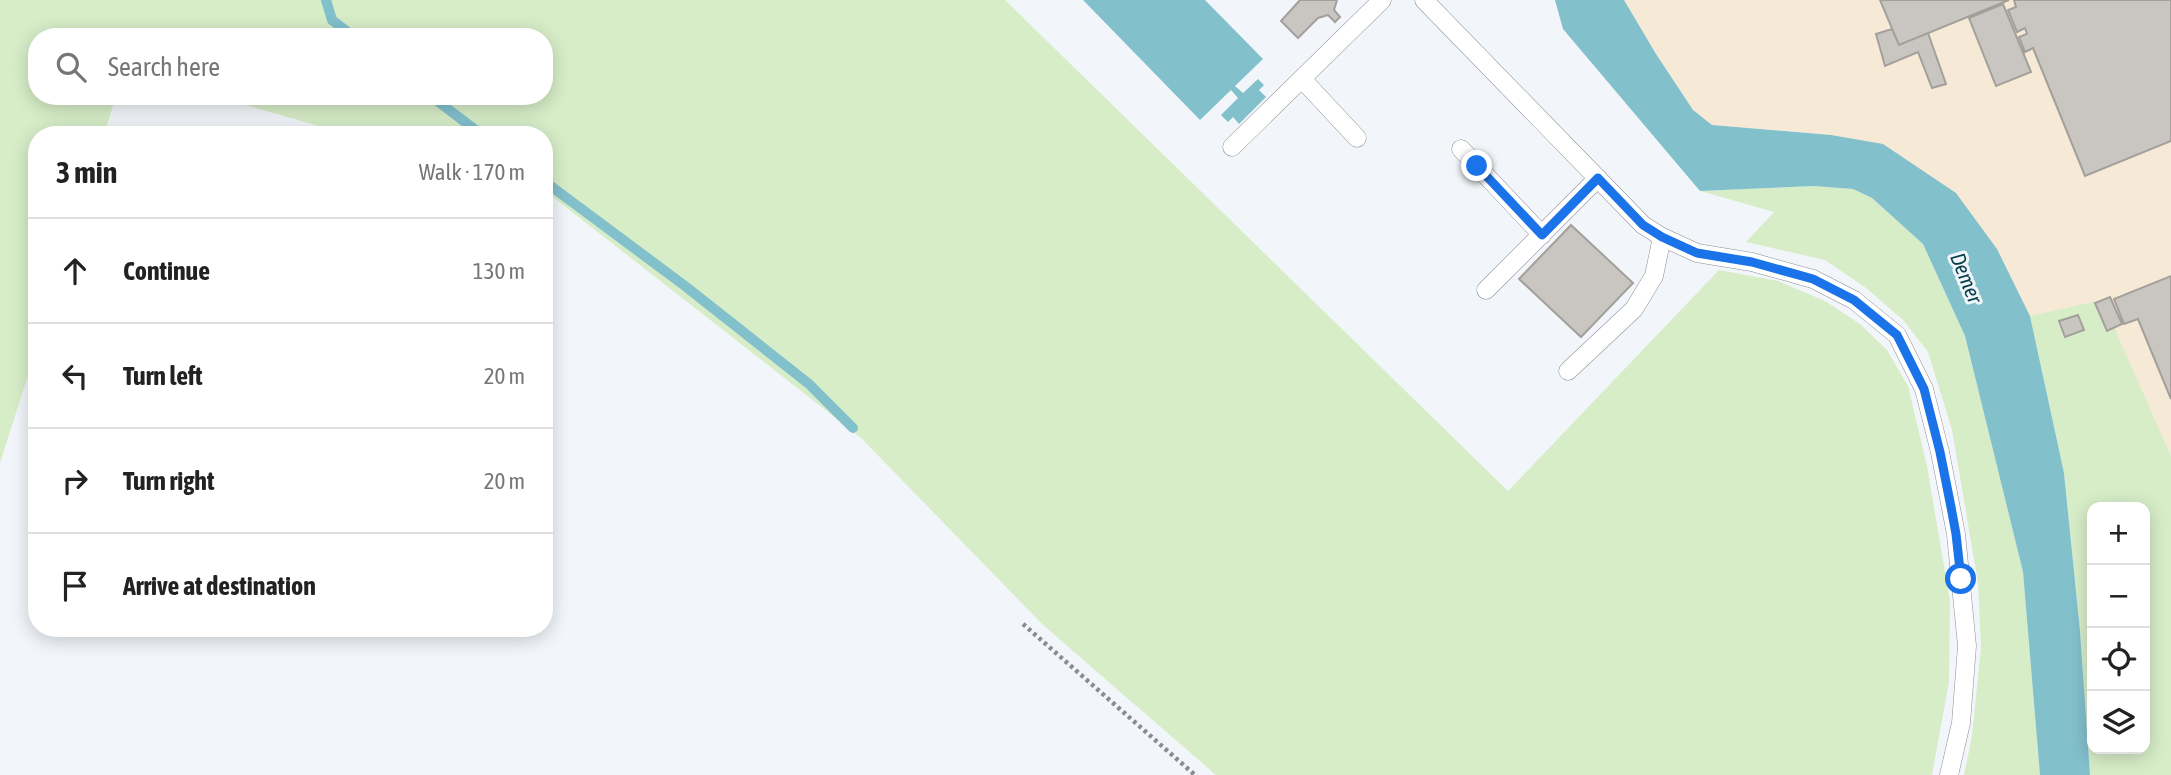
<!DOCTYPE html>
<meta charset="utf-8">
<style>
:root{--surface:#fff;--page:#f6f6f6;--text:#222;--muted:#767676;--line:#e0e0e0}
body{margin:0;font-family:"Asap Condensed",sans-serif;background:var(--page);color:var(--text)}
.controls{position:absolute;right:21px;bottom:21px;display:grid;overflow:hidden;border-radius:14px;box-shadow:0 4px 18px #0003}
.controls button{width:63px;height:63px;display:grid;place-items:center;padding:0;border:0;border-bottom:2px solid var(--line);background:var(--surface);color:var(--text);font:35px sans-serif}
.stop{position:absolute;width:21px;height:21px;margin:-16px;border:5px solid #1a73e8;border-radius:50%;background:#fff}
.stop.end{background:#1a73e8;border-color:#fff;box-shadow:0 2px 7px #0008}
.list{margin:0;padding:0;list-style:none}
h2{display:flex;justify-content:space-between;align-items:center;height:91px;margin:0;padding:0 28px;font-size:30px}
h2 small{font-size:23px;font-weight:400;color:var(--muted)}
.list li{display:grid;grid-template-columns:46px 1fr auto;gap:21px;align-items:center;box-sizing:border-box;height:105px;padding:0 28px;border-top:2px solid var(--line)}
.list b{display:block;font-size:26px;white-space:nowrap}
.list em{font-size:23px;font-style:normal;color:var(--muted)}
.icon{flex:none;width:38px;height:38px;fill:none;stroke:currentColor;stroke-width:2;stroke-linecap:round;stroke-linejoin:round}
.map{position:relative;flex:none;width:2171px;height:775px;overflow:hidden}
.search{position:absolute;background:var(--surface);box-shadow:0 4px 18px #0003;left:28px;top:28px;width:525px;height:77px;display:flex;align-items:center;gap:18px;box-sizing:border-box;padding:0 24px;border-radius:28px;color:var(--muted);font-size:26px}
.panel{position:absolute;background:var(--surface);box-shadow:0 4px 18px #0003;left:28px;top:126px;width:525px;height:511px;border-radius:28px}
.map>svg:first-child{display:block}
.industrial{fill:#f6ead6}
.green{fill:#d7edc8;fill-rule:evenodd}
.water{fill:#82c0cc}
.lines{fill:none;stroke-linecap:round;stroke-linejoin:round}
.stream{stroke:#82c0cc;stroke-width:10}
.building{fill:#c9c6c1;stroke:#a3a09b;stroke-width:2}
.service-casing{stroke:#8c9094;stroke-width:19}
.path{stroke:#898c8f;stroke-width:4.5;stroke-dasharray:3.5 3.5;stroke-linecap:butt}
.service{stroke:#fff;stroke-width:18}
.route{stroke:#1a73e8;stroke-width:9}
.labels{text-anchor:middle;stroke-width:6;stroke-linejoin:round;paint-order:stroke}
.water-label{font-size:21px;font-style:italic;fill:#033f48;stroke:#f2f6fa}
</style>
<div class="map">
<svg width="2171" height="775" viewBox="0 0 2171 775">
<rect width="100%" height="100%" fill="#f2f6fa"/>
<path class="industrial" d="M 1624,0 L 2171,0 L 2171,456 L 2102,301 L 2030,316 L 1997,249 L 1831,135 L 1712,125 L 1693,110 L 1656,54 Z"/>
<path class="green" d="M 0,0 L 1005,0 L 1508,491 L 1719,270 L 1778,281 L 1825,301 L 1860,324 L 1887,350 L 1908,386 L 1927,466 L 1950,601 L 1949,682 L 1932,775 L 1216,775 L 1043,625 L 861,438 L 544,190 L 544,135 L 337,135 L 332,130 L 215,96 L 544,96 L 544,37 L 37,37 L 37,96 L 116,96 L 104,135 L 37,135 L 37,347 L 0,463 Z
M 1814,186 L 1853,189 L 1872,198 L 1923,244 L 1965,336 L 2023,572 L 2040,775 L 1964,775 L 1972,736 L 1981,647 L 1978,583 L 1952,430 L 1928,352 L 1903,320 L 1866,288 L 1825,260 L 1746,242 L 1774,212 L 1700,191 Z
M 2102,300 L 2171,456 L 2171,775 L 2090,775 L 2080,631 L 2064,473 L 2030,316 ZM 2092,507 L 2145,507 L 2145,749 L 2092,749 Z"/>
<path class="water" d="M 1083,0 L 1205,0 L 1263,59 L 1235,86 L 1243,93 L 1258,79 L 1264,85 L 1259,90 L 1266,97 L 1239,124 L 1233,117 L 1228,122 L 1221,115 L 1238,98 L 1231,90 L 1200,120 Z
M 1555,0 L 1624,0 L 1656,54 L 1693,110 L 1712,125 L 1831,135 L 1883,144 L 1956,193 L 1997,249 L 2030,316 L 2064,473 L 2080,631 L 2090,775 L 2040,775 L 2023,572 L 1965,336 L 1923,244 L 1872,198 L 1853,189 L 1814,186 L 1700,191 L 1563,29 Z"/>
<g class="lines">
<path class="stream" d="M 326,0 L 332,20 L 354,37
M 431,96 L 482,135
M 544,181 L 685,286 L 809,384 L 853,428"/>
</g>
<path class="building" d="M 1300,0 L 1337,0 L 1334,10 L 1340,17 L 1335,22 L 1328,15 L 1318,18 L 1298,38 L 1281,21 Z
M 1880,0 L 2009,0 L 1899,45 Z
M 2014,0 L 2171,0 L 2171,141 L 2085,176 L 2033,48 L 2025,52 L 2019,37 L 2027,34 L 2025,28 L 2017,32 L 2008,10 L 2016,7 Z
M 2003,4 L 2031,72 L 1996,86 L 1969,18 Z
M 1892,29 L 1899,45 L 1928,33 L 1946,84 L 1932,88 L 1918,52 L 1885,66 L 1876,34 Z
M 1571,225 L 1633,283 L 1581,337 L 1519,279 Z
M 2171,276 L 2171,399 L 2138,319 L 2124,324 L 2114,299 Z
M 2110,297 L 2122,324 L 2107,331 L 2095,303 Z
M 2078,315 L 2084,330 L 2065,337 L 2059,321 Z"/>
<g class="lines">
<defs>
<path id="service" d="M 1424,0 L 1643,225 L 1662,237 L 1697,253 L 1752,262 L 1813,279 L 1854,300 L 1897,335 L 1924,389 L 1940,452 L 1956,534 L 1967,646 L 1961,723 L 1949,775
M 1302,79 L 1357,138
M 1232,147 L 1382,0
M 1461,149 L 1542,235
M 1486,290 L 1598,178
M 1568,371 L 1634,309 L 1654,276 L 1662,237"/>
</defs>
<use href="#service" class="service-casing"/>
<path class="path" d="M 1023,624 L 1195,775"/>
<use href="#service" class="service"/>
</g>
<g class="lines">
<path class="route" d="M 1477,166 L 1542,235 L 1598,178 L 1643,225 L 1662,237 L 1697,253 L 1752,262 L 1813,279 L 1854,300 L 1897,335 L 1924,389 L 1940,452 L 1951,507 L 1956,534 L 1961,579"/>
</g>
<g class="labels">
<g class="water-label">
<text transform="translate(1966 278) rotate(68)" y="7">Demer</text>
</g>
</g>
</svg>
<div class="controls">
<button>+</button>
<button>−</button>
<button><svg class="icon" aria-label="locate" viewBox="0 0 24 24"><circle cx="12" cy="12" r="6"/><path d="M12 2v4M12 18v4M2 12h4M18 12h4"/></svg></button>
<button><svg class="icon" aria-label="layers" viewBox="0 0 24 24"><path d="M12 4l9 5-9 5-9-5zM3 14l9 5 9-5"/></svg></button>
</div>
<div class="stop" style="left:1961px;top:579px"></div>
<div class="stop end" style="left:1477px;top:166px"></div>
<div class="search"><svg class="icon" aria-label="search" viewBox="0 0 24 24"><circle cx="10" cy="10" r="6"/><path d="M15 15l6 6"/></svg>Search here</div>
<section class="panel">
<h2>3 min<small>Walk · 170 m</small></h2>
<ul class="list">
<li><svg class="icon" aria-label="ahead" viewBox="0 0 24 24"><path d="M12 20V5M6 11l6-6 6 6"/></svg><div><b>Continue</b></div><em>130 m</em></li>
<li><svg class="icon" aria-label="left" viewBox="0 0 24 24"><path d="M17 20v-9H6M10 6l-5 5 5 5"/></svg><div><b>Turn left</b></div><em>20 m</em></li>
<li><svg class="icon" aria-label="right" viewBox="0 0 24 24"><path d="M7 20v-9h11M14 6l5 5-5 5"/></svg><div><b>Turn right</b></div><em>20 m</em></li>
<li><svg class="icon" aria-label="arrive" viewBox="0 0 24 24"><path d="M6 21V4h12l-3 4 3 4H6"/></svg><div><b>Arrive at destination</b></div></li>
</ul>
</section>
</div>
